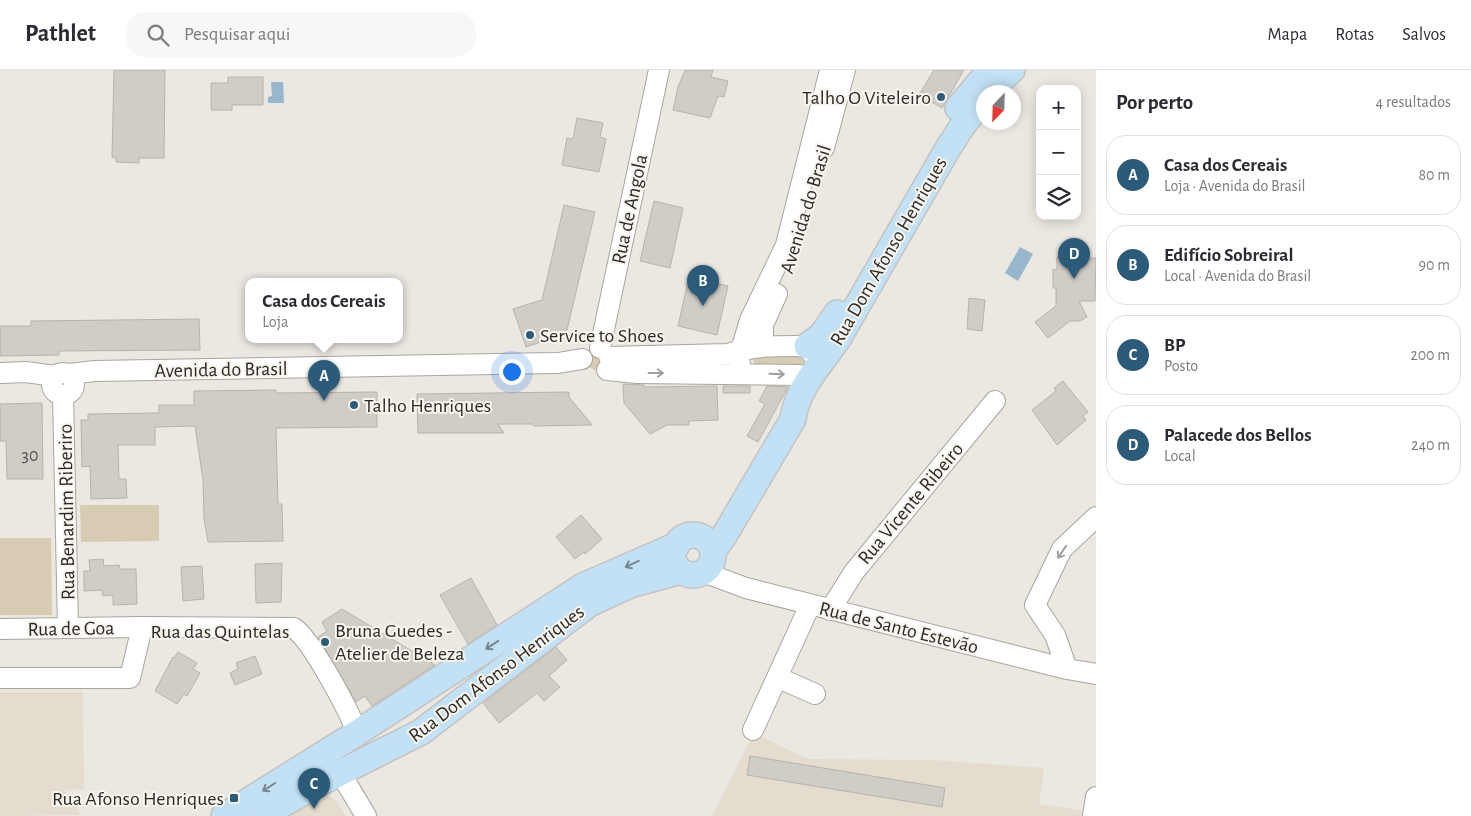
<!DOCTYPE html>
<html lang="pt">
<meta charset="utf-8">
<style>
:root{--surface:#fff;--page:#f7f7f7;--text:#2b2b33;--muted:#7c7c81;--line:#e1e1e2;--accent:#2b5b79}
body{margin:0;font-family:"Alegreya Sans",sans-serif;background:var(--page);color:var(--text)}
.controls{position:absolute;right:15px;top:15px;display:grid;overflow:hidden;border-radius:10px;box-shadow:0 2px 12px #0003}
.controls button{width:45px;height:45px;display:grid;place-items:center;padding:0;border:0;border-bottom:1px solid var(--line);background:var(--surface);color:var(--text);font:25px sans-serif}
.compass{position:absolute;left:976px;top:15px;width:45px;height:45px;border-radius:50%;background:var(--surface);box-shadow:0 2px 12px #0003;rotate:203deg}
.you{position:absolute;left:511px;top:301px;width:18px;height:18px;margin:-12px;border:4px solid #fff;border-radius:50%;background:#1a73e8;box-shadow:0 0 0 8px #1a73e833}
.badge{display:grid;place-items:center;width:32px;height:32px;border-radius:50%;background:var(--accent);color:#fff;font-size:16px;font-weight:700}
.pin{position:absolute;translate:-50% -41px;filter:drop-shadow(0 1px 2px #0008)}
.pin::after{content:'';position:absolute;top:26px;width:18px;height:15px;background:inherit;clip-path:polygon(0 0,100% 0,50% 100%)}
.popup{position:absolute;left:245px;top:208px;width:158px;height:65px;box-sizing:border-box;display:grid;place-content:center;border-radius:10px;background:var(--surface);filter:drop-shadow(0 1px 4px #0005);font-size:16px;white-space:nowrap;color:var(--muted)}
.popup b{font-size:19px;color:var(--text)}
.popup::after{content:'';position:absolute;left:50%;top:100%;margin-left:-10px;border:10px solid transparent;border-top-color:var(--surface)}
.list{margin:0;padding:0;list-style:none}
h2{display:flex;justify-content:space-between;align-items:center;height:65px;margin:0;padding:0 20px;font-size:21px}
h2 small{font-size:16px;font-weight:400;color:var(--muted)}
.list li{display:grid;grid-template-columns:32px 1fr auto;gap:15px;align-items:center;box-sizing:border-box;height:80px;margin:0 10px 10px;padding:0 10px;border:1px solid var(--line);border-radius:20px}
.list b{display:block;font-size:19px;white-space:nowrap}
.list p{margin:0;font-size:16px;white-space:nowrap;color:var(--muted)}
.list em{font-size:16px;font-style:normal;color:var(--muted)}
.icon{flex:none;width:28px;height:28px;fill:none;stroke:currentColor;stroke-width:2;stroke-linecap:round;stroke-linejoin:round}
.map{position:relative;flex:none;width:1096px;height:746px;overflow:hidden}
header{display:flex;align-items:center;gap:30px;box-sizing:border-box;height:70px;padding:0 25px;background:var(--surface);border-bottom:1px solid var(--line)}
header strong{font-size:24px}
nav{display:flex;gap:28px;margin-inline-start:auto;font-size:18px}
.search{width:350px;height:45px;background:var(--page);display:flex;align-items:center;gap:12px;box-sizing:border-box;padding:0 18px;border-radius:20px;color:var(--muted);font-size:19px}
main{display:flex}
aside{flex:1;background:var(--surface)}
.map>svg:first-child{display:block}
.built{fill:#e4ddcf}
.green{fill:#d8cbb3}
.water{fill:#98b7cd}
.building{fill:#d0ccc6;stroke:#b6b3ad}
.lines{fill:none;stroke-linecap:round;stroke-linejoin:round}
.minor-casing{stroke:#a9a69f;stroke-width:22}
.major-casing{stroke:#c4c3c3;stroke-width:28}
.minor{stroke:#fff;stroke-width:20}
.major{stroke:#c3e1f5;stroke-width:25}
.oneway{stroke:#a09f9e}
.oneway2{stroke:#77868e}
.poi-dot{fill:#2b5b79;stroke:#f8f5ee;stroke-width:2}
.labels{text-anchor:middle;stroke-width:4;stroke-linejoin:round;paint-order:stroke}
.number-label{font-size:18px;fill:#54524f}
.poi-label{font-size:20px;fill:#2b2a27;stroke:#f8f5ee;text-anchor:start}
.street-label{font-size:20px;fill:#2b2a27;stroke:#f8f5ee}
</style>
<header>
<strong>Pathlet</strong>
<div class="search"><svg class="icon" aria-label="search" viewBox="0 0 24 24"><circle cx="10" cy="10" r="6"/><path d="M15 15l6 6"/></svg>Pesquisar aqui</div>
<nav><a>Mapa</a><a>Rotas</a><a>Salvos</a></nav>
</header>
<main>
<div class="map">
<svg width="1096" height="746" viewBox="0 0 1096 746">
<rect width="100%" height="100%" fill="#ebe7e1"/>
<path class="built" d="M 0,622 L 83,622 L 84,719 L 64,720 L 82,745 L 0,746 Z
M 754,663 L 808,689 L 933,690 L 1044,698 L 1039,734 L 1086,741 L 1085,746 L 712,746 Z
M 320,724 L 330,726 L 337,732 L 346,746 L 274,746 Z"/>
<path class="green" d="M 594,283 L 604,286 L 600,300 L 596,301 L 587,295 L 590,285 Z
M 757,285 L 802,285 L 808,292 L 803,298 L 755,296 L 753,288 Z
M 80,435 L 159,435 L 159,471 L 81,472 Z
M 0,468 L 51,468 L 52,545 L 0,545 Z"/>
<path class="water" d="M 271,12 L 283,12 L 284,33 L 268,33 L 268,27 L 272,26 Z
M 1020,177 L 1033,184 L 1018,211 L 1005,203 Z"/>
<path class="building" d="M 114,0 L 165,0 L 164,88 L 139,88 L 139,93 L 116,92 L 116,88 L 112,87 Z
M 685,0 L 713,0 L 711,7 L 728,11 L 724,27 L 718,26 L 710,48 L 673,40 L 678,17 Z
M 934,0 L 964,0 L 942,38 L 919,25 Z
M 228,7 L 263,7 L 263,35 L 232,35 L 232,40 L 211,40 L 211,13 L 228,13 Z
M 577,48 L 603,53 L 600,67 L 606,69 L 599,102 L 562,95 L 567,68 L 573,69 Z
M 654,131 L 683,138 L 670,198 L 640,191 Z
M 564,135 L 595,142 L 566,264 L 526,277 L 513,239 L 542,230 Z
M 1069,181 L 1085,181 L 1084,188 L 1096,188 L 1095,231 L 1079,231 L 1087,247 L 1080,251 L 1070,251 L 1048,268 L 1035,252 L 1056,236 L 1056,218 L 1053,218 L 1053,199 L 1057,200 L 1057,187 L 1069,187 Z
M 689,207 L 728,216 L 717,265 L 678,256 Z
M 969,228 L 985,230 L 982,261 L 967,259 Z
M 199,249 L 200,280 L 59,281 L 59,285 L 0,286 L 0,256 L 31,256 L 31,251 Z
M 1063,311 L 1088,342 L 1083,346 L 1086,350 L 1057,375 L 1032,340 L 1056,321 L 1054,318 Z
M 623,314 L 644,315 L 644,317 L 717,316 L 718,350 L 689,351 L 689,355 L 667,355 L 650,364 L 624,333 Z
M 723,316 L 750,316 L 750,323 L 723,323 Z
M 767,316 L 788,317 L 758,372 L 747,366 L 765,334 L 759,331 Z
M 276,320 L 276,323 L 377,322 L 377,357 L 276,358 L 278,434 L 282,434 L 283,471 L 208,472 L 204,448 L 203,410 L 195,356 L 155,357 L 155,375 L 118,375 L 119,409 L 126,409 L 127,428 L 91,429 L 90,396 L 82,397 L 81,350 L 88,350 L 88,344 L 159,343 L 159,335 L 194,335 L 194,321 Z
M 569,322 L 569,327 L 592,355 L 534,356 L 532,354 L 498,354 L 504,363 L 418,363 L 417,324 Z
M 42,333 L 43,409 L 7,409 L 6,371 L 0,371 L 0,334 Z
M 581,445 L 602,469 L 585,484 L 584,482 L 575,489 L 556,467 Z
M 103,489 L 104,496 L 119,495 L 120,499 L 136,499 L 137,534 L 113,535 L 113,525 L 103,526 L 102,520 L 84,521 L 84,501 L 90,501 L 89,490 Z
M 282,493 L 281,532 L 256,533 L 255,494 Z
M 202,496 L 204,529 L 183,531 L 181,497 Z
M 471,508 L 497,555 L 468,574 L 440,525 Z
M 342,539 L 435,595 L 372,636 L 365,626 L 356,632 L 318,567 L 327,561 L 322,552 Z
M 556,577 L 567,590 L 549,606 L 560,617 L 544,631 L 537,623 L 499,653 L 483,633 Z
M 178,582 L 197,593 L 193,599 L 200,603 L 187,626 L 184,624 L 177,634 L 155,621 L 173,587 L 174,588 Z
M 255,586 L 262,604 L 235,615 L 230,603 L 238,599 L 236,593 Z
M 750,686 L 945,718 L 942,737 L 747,705 Z"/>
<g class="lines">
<defs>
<path id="minor" d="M 824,78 L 845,0
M 763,276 L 763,255 L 777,224
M 600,278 L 659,0
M 609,287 L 728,284 C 754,275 780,276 807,276 L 815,287
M 607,300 L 637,303 L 799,305 L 809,309
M52 314a11 11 0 1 1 22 0a11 11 0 1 1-22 0Z
M 0,303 L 26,302 L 55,306
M 744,303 L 740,296 L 739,287 L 750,250 L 786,175 L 830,0
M 69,304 L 95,301 L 558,293 L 582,289
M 63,325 L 68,558
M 703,502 L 746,518 L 1067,599 L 1096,604
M 830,540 L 854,502 L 995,331
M 0,559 L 142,557
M 1067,599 L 1055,565 L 1035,535 L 1062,479 L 1096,447
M 0,608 L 130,608 L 142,557 L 294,558 C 312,571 349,640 357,663
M 779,608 L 815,624
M 753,660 L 810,535
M 341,704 L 366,746
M 1093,746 L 1096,727"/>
<path id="major" d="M 988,22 L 1012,0
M 958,38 L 990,0
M 807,276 L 821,266 L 837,243
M673 485a20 20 0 1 1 40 0a20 20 0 1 1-40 0Z
M 713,481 L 724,466 L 793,349 C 797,318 821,294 838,269 L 947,80 L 963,55 L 984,29
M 224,746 L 357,663 L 583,516 L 677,475
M 262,746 L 320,713 L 421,662 L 589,534 L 630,515 L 681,501"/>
</defs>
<use href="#minor" class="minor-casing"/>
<use href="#major" class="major-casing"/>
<use href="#minor" class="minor"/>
<use href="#major" class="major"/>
</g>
<defs><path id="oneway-shaft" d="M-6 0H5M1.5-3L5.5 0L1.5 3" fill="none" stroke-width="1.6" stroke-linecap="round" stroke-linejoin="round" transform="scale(1.25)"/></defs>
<g class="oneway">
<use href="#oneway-shaft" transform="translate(656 303)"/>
<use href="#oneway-shaft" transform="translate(777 304) rotate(2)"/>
<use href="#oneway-shaft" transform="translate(1062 482) rotate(124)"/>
</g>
<g class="oneway2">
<use href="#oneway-shaft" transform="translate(632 494) rotate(155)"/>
<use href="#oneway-shaft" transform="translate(492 575) rotate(147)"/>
<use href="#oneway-shaft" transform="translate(269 717) rotate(148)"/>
</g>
<g class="poi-dot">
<circle cx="941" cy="27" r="5"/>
<circle cx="530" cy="265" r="5"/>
<circle cx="354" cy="335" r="5"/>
<circle cx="325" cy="572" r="5"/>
<rect x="229" y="723" width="10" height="10" rx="2.5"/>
</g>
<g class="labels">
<g class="number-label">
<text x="30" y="391">30</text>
</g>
<g class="poi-label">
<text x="931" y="34" text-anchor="end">Talho O Viteleiro</text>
<text x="540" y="272">Service to Shoes</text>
<text x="364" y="342">Talho Henriques</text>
<text x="335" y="567">Bruna Guedes -<tspan x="335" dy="23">Atelier de Beleza</tspan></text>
<text x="224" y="735" text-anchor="end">Rua Afonso Henriques</text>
</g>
<g class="street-label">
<text transform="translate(629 139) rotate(-78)" y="7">Rua de Angola</text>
<text transform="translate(805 139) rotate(-73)" y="7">Avenida do Brasil</text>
<text transform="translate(888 181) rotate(-60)" y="7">Rua Dom Afonso Henriques</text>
<text transform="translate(221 299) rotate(-1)" y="7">Avenida do Brasil</text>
<text transform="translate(910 433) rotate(-50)" y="7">Rua Vicente Ribeiro</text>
<text transform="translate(66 442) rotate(-91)" y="7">Rua Benardim Riberiro</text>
<text transform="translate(899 557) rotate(14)" y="7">Rua de Santo Estevão</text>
<text transform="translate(71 558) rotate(-1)" y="7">Rua de Goa</text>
<text x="220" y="568">Rua das Quintelas</text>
<text transform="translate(496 603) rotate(-37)" y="7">Rua Dom Afonso Henriques</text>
</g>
</g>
</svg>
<div class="controls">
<button>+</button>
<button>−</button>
<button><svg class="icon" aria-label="layers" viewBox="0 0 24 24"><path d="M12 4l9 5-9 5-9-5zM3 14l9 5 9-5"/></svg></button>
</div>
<svg class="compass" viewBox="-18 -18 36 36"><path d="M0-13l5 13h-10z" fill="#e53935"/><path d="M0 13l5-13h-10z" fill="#7c7c81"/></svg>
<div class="you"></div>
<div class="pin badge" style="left:324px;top:331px">A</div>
<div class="popup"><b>Casa dos Cereais</b>Loja</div>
<div class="pin badge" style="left:703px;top:236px">B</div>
<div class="pin badge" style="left:314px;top:739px">C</div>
<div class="pin badge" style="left:1074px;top:209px">D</div>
</div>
<aside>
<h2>Por perto<small>4 resultados</small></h2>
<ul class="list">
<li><span class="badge">A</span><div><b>Casa dos Cereais</b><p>Loja · Avenida do Brasil</p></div><em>80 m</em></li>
<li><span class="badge">B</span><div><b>Edifício Sobreiral</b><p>Local · Avenida do Brasil</p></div><em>90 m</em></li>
<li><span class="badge">C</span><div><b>BP</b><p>Posto</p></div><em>200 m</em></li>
<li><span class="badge">D</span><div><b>Palacede dos Bellos</b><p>Local</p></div><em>240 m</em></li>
</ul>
</aside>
</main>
